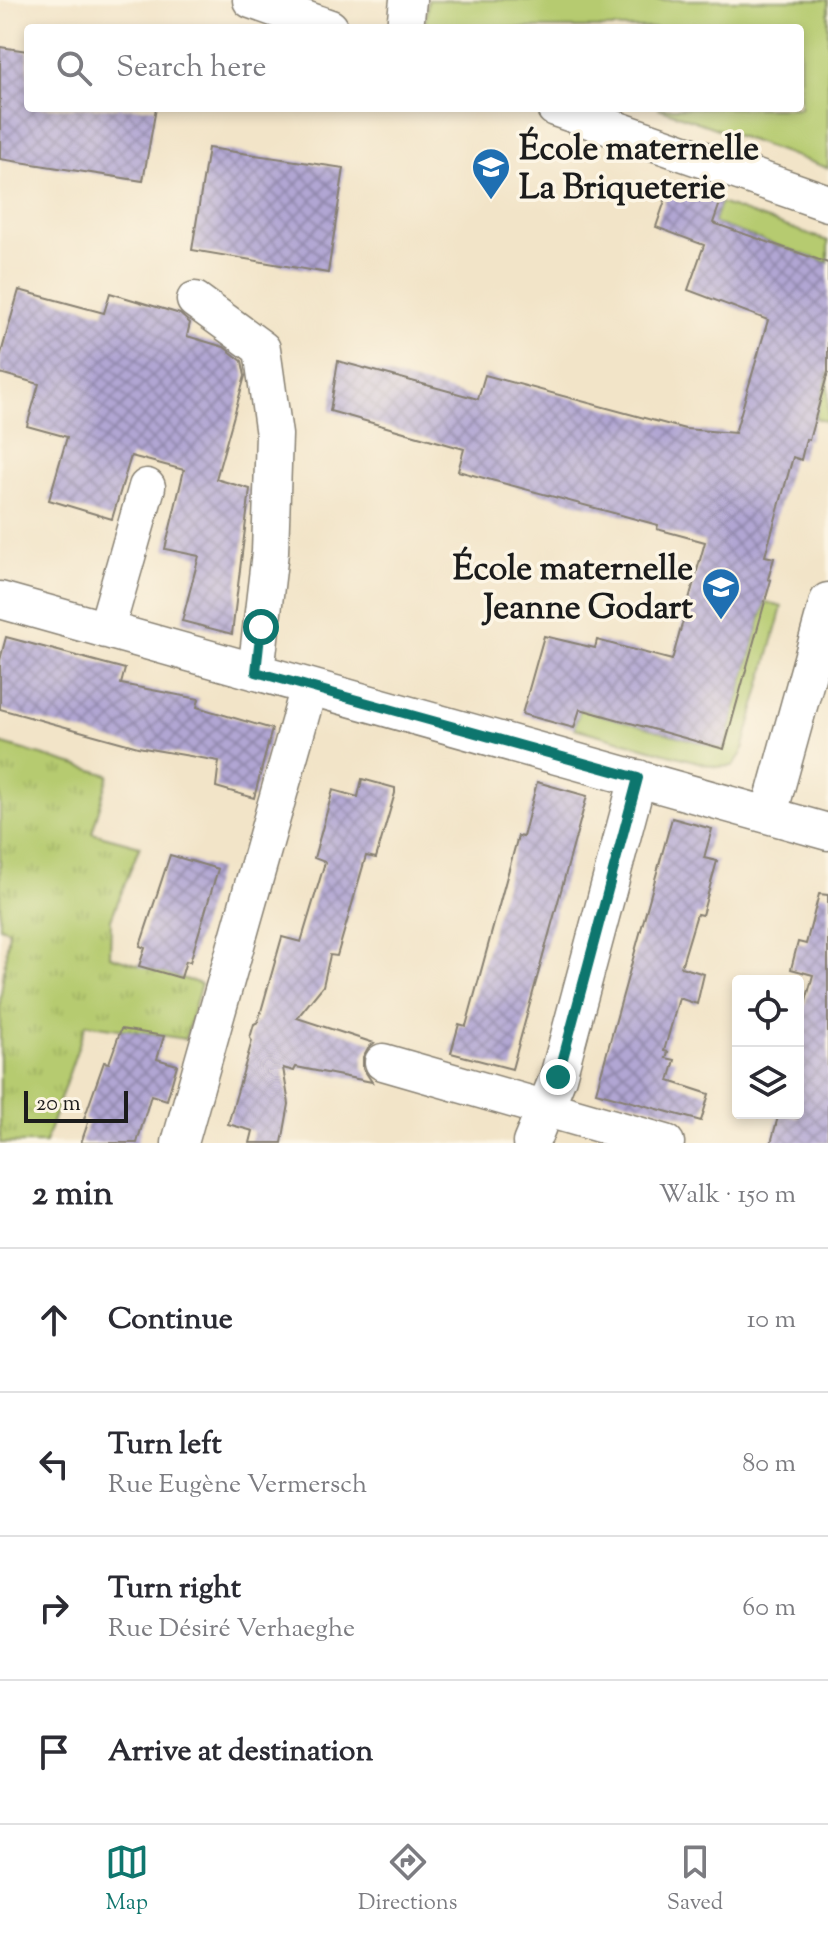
<!DOCTYPE html>
<meta charset="utf-8">
<style>
:root{--surface:#fff;--page:#f7f7f7;--text:#2b2b33;--muted:#7c7c81;--line:#e1e1e2;--accent:#0f766e}
body{margin:0;font-family:"Sorts Mill Goudy",serif;background:var(--page);color:var(--text)}
.controls{position:absolute;right:24px;bottom:24px;display:grid;overflow:hidden;border-radius:8px;box-shadow:0 4px 12px #0003}
.controls button{width:72px;height:72px;display:grid;place-items:center;padding:0;border:0;border-bottom:2px solid var(--line);background:var(--surface);color:var(--text);font:40px sans-serif}
.scale{position:absolute;left:24px;bottom:20px;width:104px;box-sizing:border-box;padding-left:8px;border:4px solid #1c1c1c;border-top:0;font-size:22px;line-height:28px;white-space:nowrap;color:#1c1c1c;-webkit-text-stroke:6px #fcf5e5;paint-order:stroke}
.stop{position:absolute;width:24px;height:24px;margin:-18px;border:6px solid #0f766e;border-radius:50%;background:#fff}
.stop.end{background:#0f766e;border-color:#fff;box-shadow:0 2px 8px #0008}
.list{margin:0;padding:0;list-style:none}
h2{display:flex;justify-content:space-between;align-items:center;height:104px;margin:0;padding:0 32px;font-size:34px}
h2 small{font-size:26px;font-weight:400;color:var(--muted)}
.list li{display:grid;grid-template-columns:52px 1fr auto;gap:24px;align-items:center;box-sizing:border-box;height:144px;padding:0 32px;border-top:2px solid var(--line)}
.list b{display:block;font-size:30px;white-space:nowrap}
.list p{margin:0;font-size:26px;white-space:nowrap;color:var(--muted)}
.list em{font-size:26px;font-style:normal;color:var(--muted)}
.icon{flex:none;width:44px;height:44px;fill:none;stroke:currentColor;stroke-width:2;stroke-linecap:round;stroke-linejoin:round}
.map{position:relative;flex:none;width:828px;height:1143px;overflow:hidden}
.search{position:absolute;background:var(--surface);box-shadow:0 4px 12px #0003;left:24px;right:24px;top:24px;height:88px;display:flex;align-items:center;gap:20px;box-sizing:border-box;padding:0 28px;border-radius:8px;color:var(--muted);font-size:30px}
.sheet{height:680px;background:var(--surface)}
nav{display:flex;justify-content:space-around;align-items:center;box-sizing:border-box;height:112px;border-top:2px solid var(--line);background:var(--surface);font-size:22px;color:var(--muted)}
nav a{display:grid;justify-items:center;gap:4px}
nav .on{color:var(--accent)}
.map>svg:first-child{display:block}
.green{fill:#b6cb6f;stroke:#697446;stroke-width:2}
.park{fill:url(#park-tufts);stroke:#697446;stroke-width:2}
.building{fill:url(#building-cross-hatch)}
.lines{fill:none;stroke-linecap:round;stroke-linejoin:round}
.minor-casing{stroke:#878072;stroke-width:39}
.minor{stroke:#fff;stroke-width:36}
.route{stroke:#0f766e;stroke-width:10}
.labels{text-anchor:middle;stroke-width:7;stroke-linejoin:round;paint-order:stroke}
.poi-label{font-size:34px;font-weight:bold;fill:#1c1c1c;stroke:#fcf5e5;text-anchor:start}
</style>
<div class="map">
<svg width="828" height="1143" viewBox="0 0 828 1143">
<defs>
<pattern id="park-tufts" width="24" height="20" patternUnits="userSpaceOnUse" patternTransform="scale(2)"><rect width="24" height="20" fill="#b6cb6f"/><path d="M3 7l-1-3M5 7V3M7 7l1-3M15 17l-1-3M17 17v-4M19 17l1-3" fill="none" stroke="#9cae60"/></pattern>
<pattern id="building-cross-hatch" width="8" height="8" patternUnits="userSpaceOnUse" patternTransform="scale(2)"><rect width="8" height="8" fill="#b1a6d3"/><path d="M0 0l8 8M0 8l8-8" fill="none" stroke="#8f86aa"/></pattern>
</defs>
<rect width="100%" height="100%" fill="#fcf5e5"/>
<filter id="ink" filterUnits="userSpaceOnUse"><feTurbulence type="fractalNoise" baseFrequency=".0125" numOctaves="2"/><feDisplacementMap in="SourceGraphic" scale="16" xChannelSelector="R" yChannelSelector="G"/><feConvolveMatrix kernelMatrix="1 2 1 2 8 2 1 2 1" color-interpolation-filters="sRGB"/></filter>
<filter id="wash" filterUnits="userSpaceOnUse"><feTurbulence type="fractalNoise" baseFrequency=".006" numOctaves="4" result="noise"/><feDisplacementMap in="SourceGraphic" scale="32" xChannelSelector="R" yChannelSelector="G"/><feGaussianBlur stdDeviation="1.8" result="paint"/><feColorMatrix in="noise" values="0 0 0 0 0 0 0 0 0 0 0 0 0 0 0 0 0 1.4 0 .05"/><feComposite in="paint" operator="in"/></filter>
<g filter="url(#wash)">
<rect width="100%" height="100%" fill="#f2e4c8"/>
<path class="green" d="M 428,0 L 828,0 L 828,168 L 658,108 L 800,108 L 800,28 L 433,28 L 425,25 Z
M 720,203 L 828,241 L 828,263 L 713,223 Z
M 828,372 L 828,422 L 815,418 Z
M 765,602 L 782,607 L 742,753 L 733,766 L 716,767 L 574,728 L 580,709 L 724,749 Z"/>
<path class="park" d="M 0,743 L 109,775 L 92,833 L 140,846 L 111,919 L 110,956 L 201,984 L 185,1039 L 86,1024 L 45,1143 L 0,1143 L 0,1002 L 9,930 L 0,927 Z"/>
<g id="blocks">
<path class="building" d="M 0,47 L 28,51 L 28,108 L 156,108 L 143,181 L 0,159 Z
M 208,148 L 344,168 L 328,273 L 192,250 Z
M 670,186 L 720,203 L 713,223 L 828,263 L 828,372 L 809,440 L 806,439 L 801,460 L 793,457 L 765,556 L 774,558 L 768,579 L 771,580 L 724,749 L 580,709 L 574,728 L 522,714 L 544,636 L 595,648 L 597,640 L 672,660 L 705,542 L 657,529 L 658,525 L 458,471 L 464,449 L 330,411 L 338,361 L 478,399 L 485,375 L 685,429 L 735,433 L 768,320 L 688,290 L 704,245 L 656,227 Z
M 19,290 L 104,313 L 110,293 L 180,314 L 190,323 L 187,336 L 224,347 L 242,361 L 245,376 L 216,479 L 250,489 L 232,634 L 182,621 L 199,556 L 165,549 L 184,470 L 131,456 L 112,519 L 49,500 L 67,437 L 27,426 L 39,384 L 0,373 L 0,357 Z
M 6,637 L 125,669 L 121,684 L 199,699 L 197,707 L 272,729 L 254,798 L 216,787 L 219,761 L 138,747 L 0,709 L 0,660 Z
M 362,779 L 395,788 L 395,793 L 376,858 L 366,856 L 337,956 L 330,955 L 323,986 L 297,1018 L 374,1043 L 368,1048 L 363,1057 L 363,1068 L 372,1082 L 296,1067 L 294,1071 L 283,1068 L 289,1104 L 282,1143 L 250,1143 L 253,1131 L 228,1124 L 252,1041 L 250,1038 L 254,1024 L 258,1022 L 282,937 L 301,942 L 325,862 L 314,858 L 333,790 L 358,797 Z
M 537,782 L 587,796 L 512,1069 L 451,1053 L 459,1024 L 466,1026 L 518,836 L 523,837 Z
M 672,818 L 712,829 L 704,858 L 717,861 L 702,915 L 697,914 L 681,967 L 704,974 L 697,1004 L 679,998 L 664,1051 L 668,1052 L 666,1058 L 675,1060 L 669,1081 L 709,1094 L 701,1121 L 596,1092 Z
M 170,855 L 218,869 L 190,962 L 186,961 L 181,978 L 139,966 L 145,948 L 140,946 Z
M 819,894 L 828,895 L 828,1143 L 771,1143 L 779,1113 L 798,1118 L 798,1031 L 813,975 L 791,969 L 798,942 L 806,944 Z
M 121,1029 L 164,1036 L 157,1059 L 177,1065 L 167,1100 L 151,1095 L 137,1143 L 81,1143 L 89,1120 L 84,1119 L 104,1062 L 109,1063 Z"/>
</g>
</g>
<g filter="url(#ink)">
<use href="#blocks" fill-opacity="0" stroke="#878072" stroke-width="2"/>
<g class="lines">
<defs>
<path id="minor" d="M 251,0 L 330,28
M 405,28 L 408,0
M 555,108 L 828,203
M 195,300 L 262,349 L 274,435 L 270,552 L 256,672
M 0,600 L 828,832
M 106,630 L 147,487
M 769,814 L 828,601
M 383,1062 L 666,1143
M 180,1143 L 309,687
M 531,1143 L 558,1077 L 638,778"/>
</defs>
<use href="#minor" class="minor-casing"/>
<use href="#minor" class="minor"/>
</g>
</g>
<g class="lines" filter="url(#ink)">
<path class="route" d="M 261,627 L 256,672 L 638,778 L 558,1077"/>
</g>
<defs>
<symbol id="school-pin" viewBox="-11 -11 22 30"><path d="M0 17L-7.5 6A9.5 9.5 0 1 1 7.5 6Z" fill="#1f6fb2" stroke="#fcf5e5"/><path d="M0-5L7-2L0 1L-7-2ZM-4 1L0 2.5L4 1V4Q0 6-4 4Z" fill="#fff"/></symbol>
</defs>
<g fill-rule="evenodd">
<use href="#school-pin" x="469" y="145" width="44" height="60"/>
<use href="#school-pin" x="699" y="565" width="44" height="60"/>
</g>
<g class="labels">
<g class="poi-label">
<text x="519" y="159">École maternelle<tspan x="519" dy="39">La Briqueterie</tspan></text>
<text x="693" y="579" text-anchor="end">École maternelle<tspan x="693" dy="39">Jeanne Godart</tspan></text>
</g>
</g>
</svg>
<div class="controls">
<button><svg class="icon" aria-label="locate" viewBox="0 0 24 24"><circle cx="12" cy="12" r="6"/><path d="M12 2v4M12 18v4M2 12h4M18 12h4"/></svg></button>
<button><svg class="icon" aria-label="layers" viewBox="0 0 24 24"><path d="M12 4l9 5-9 5-9-5zM3 14l9 5 9-5"/></svg></button>
</div>
<div class="scale">20 m</div>
<div class="stop" style="left:261px;top:627px"></div>
<div class="stop end" style="left:558px;top:1077px"></div>
<div class="search"><svg class="icon" aria-label="search" viewBox="0 0 24 24"><circle cx="10" cy="10" r="6"/><path d="M15 15l6 6"/></svg>Search here</div>
</div>
<section class="sheet">
<h2>2 min<small>Walk · 150 m</small></h2>
<ul class="list">
<li><svg class="icon" aria-label="ahead" viewBox="0 0 24 24"><path d="M12 20V5M6 11l6-6 6 6"/></svg><div><b>Continue</b></div><em>10 m</em></li>
<li><svg class="icon" aria-label="left" viewBox="0 0 24 24"><path d="M17 20v-9H6M10 6l-5 5 5 5"/></svg><div><b>Turn left</b><p>Rue Eugène Vermersch</p></div><em>80 m</em></li>
<li><svg class="icon" aria-label="right" viewBox="0 0 24 24"><path d="M7 20v-9h11M14 6l5 5-5 5"/></svg><div><b>Turn right</b><p>Rue Désiré Verhaeghe</p></div><em>60 m</em></li>
<li><svg class="icon" aria-label="arrive" viewBox="0 0 24 24"><path d="M6 21V4h12l-3 4 3 4H6"/></svg><div><b>Arrive at destination</b></div></li>
</ul>
</section>
<nav>
<a class="on"><svg class="icon" aria-label="map" viewBox="0 0 24 24"><path d="M3 6l6-2 6 2 6-2v14l-6 2-6-2-6 2zM9 4v14M15 6v14"/></svg>Map</a>
<a><svg class="icon" aria-label="directions" viewBox="0 0 24 24"><path d="M12 3l9 9-9 9-9-9zM9 14v-3h6M13 9l2 2-2 2"/></svg>Directions</a>
<a><svg class="icon" aria-label="saved" viewBox="0 0 24 24"><path d="M7 4h10v16l-5-4-5 4z"/></svg>Saved</a>
</nav>
